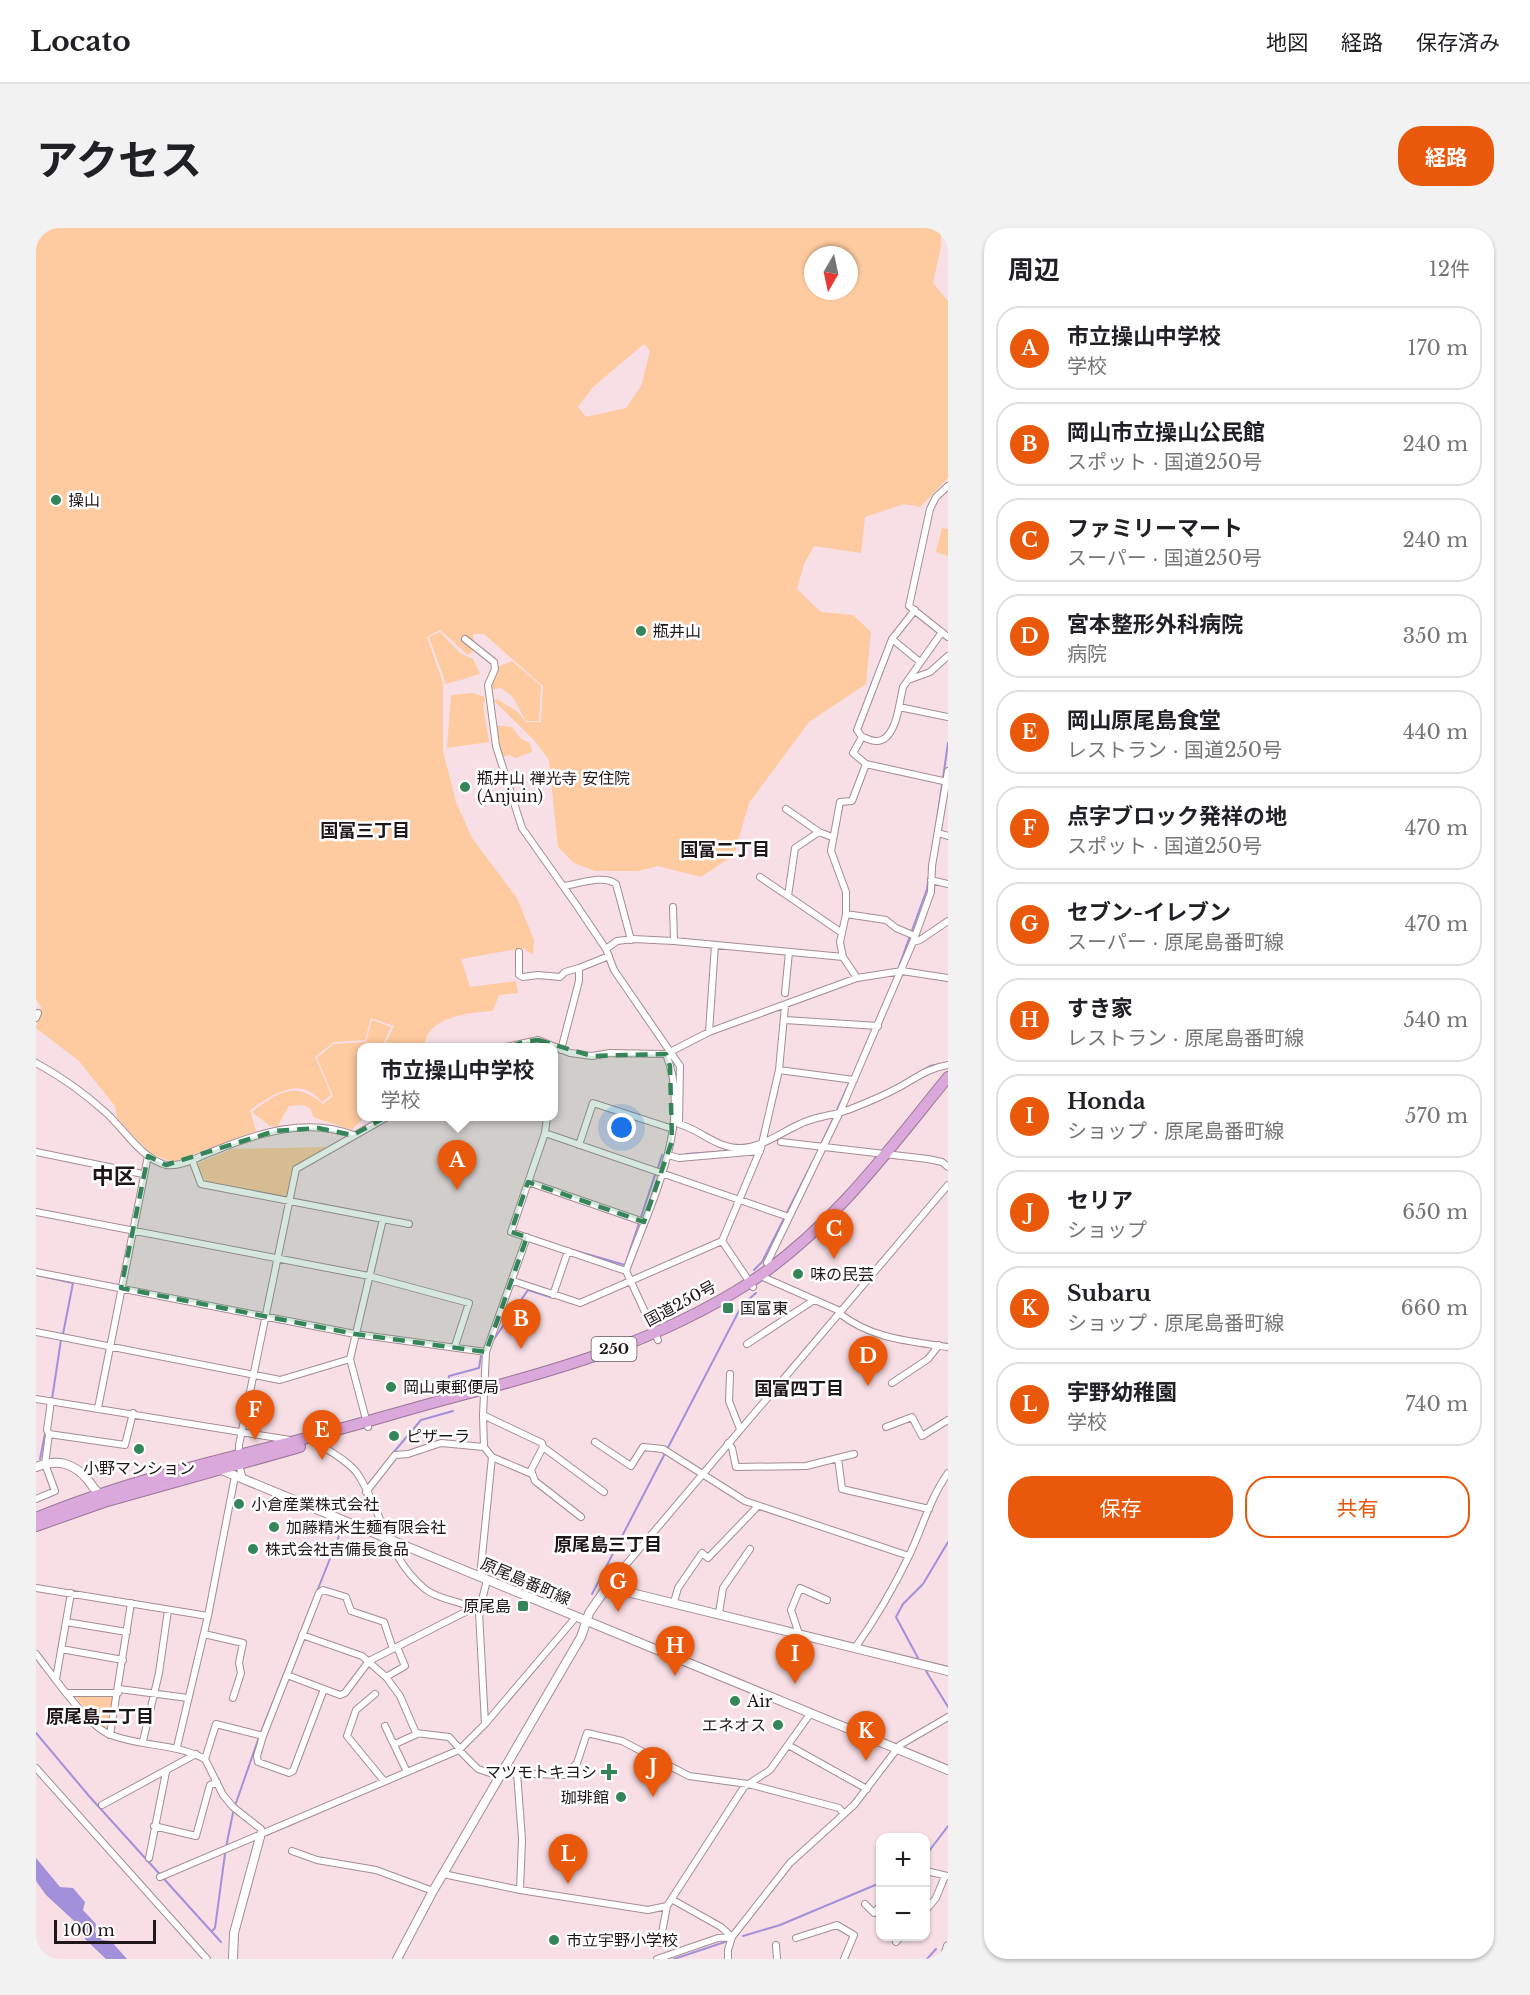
<!DOCTYPE html>
<html lang="ja">
<meta charset="utf-8">
<style>
:root{--surface:#fff;--page:#f2f2f2;--text:#202124;--muted:#757577;--line:#e0e0e0;--accent:#ea580c}
body{margin:0;font-family:"Libre Baskerville","Noto Sans JP",serif;background:var(--page);color:var(--text)}
.controls{position:absolute;right:18px;bottom:18px;display:grid;overflow:hidden;border-radius:12px;box-shadow:0 2px 4px #0004}
.controls button{width:54px;height:54px;display:grid;place-items:center;padding:0;border:0;border-bottom:2px solid var(--line);background:var(--surface);color:var(--text);font:30px sans-serif}
.compass{position:absolute;left:768px;top:18px;width:54px;height:54px;border-radius:50%;background:var(--surface);box-shadow:0 2px 4px #0004;rotate:189deg}
.scale{position:absolute;left:18px;bottom:15px;width:102px;box-sizing:border-box;padding-left:6px;border:3px solid #1f1619;border-top:0;font-size:16px;line-height:21px;white-space:nowrap;color:#1f1619;-webkit-text-stroke:4px #fff;paint-order:stroke}
.you{position:absolute;left:586px;top:900px;width:21px;height:21px;margin:-15px;border:4px solid #fff;border-radius:50%;background:#1a73e8;box-shadow:0 0 0 9px #1a73e833}
.badge{display:grid;place-items:center;width:39px;height:39px;border-radius:50%;background:var(--accent);color:#fff;font-size:20px;font-weight:700}
.pin{position:absolute;translate:-50% -50px;filter:drop-shadow(0 2px 3px #0008)}
.pin::after{content:'';position:absolute;top:32px;width:21px;height:18px;background:inherit;clip-path:polygon(0 0,100% 0,50% 100%)}
.popup{position:absolute;left:321px;top:815px;width:201px;height:78px;box-sizing:border-box;display:grid;place-content:center;border-radius:12px;background:var(--surface);filter:drop-shadow(0 2px 4px #0005);font-size:20px;white-space:nowrap;color:var(--muted)}
.popup b{font-size:22px;color:var(--text)}
.popup::after{content:'';position:absolute;left:50%;top:100%;margin-left:-12px;border:12px solid transparent;border-top-color:var(--surface)}
.list{margin:0;padding:0;list-style:none}
h2{display:flex;justify-content:space-between;align-items:center;height:78px;margin:0;padding:0 24px;font-size:26px}
h2 small{font-size:20px;font-weight:400;color:var(--muted)}
.list li{display:grid;grid-template-columns:39px 1fr auto;gap:18px;align-items:center;box-sizing:border-box;height:84px;margin:0 12px 12px;padding:0 12px;border:2px solid var(--line);border-radius:24px}
.list b{display:block;font-size:22px;white-space:nowrap}
.list p{margin:0;font-size:20px;white-space:nowrap;color:var(--muted)}
.list em{font-size:20px;font-style:normal;color:var(--muted)}
.actions{display:flex;gap:12px;padding:18px 24px}
.actions a{flex:1;padding:14px 0;border:2px solid var(--accent);border-radius:24px;text-align:center;font-size:21px;color:var(--accent)}
.actions .main{background:var(--accent);color:#fff}
.map{position:relative;flex:none;width:912px;height:1731px;overflow:hidden;border-radius:24px}
header{display:flex;align-items:center;gap:36px;box-sizing:border-box;height:84px;padding:0 30px;background:var(--surface);border-bottom:2px solid var(--line)}
header strong{font-size:28px}
nav{display:flex;gap:33px;margin-inline-start:auto;font-size:21px}
.intro{display:flex;align-items:center;justify-content:space-between;box-sizing:border-box;height:144px;padding:0 36px}
h1{margin:0;font-size:42px}
.button{padding:15px 27px;border-radius:24px;background:var(--accent);color:#fff;font-size:21px;font-weight:700}
main{display:flex;gap:36px;padding:0 36px}
aside{flex:1;background:var(--surface);border-radius:24px;box-shadow:0 2px 4px #0004}
.map>svg:first-child{display:block}
.green{fill:#feca9f;fill-rule:evenodd}
.water{fill:#a290da}
.lines{fill:none;stroke-linecap:round;stroke-linejoin:round}
.stream{stroke:#a290da;stroke-width:2}
.street-casing{stroke:#a38c93;stroke-width:8}
.secondary-casing{stroke:#a38c93;stroke-width:10}
.highway-casing{stroke:#997597;stroke-width:12}
.street{stroke:#fff;stroke-width:6}
.secondary{stroke:#fff;stroke-width:8}
.highway{stroke:#dba8db;stroke-width:10}
.marked{fill:#348658;fill-opacity:0.2;stroke:#348658;stroke-width:4.5;stroke-dasharray:12 8;stroke-linejoin:round}
.poi-dot{fill:#348658;stroke:#fff;stroke-width:2}
.labels{text-anchor:middle;stroke-width:5;stroke-linejoin:round;paint-order:stroke}
.shield{fill:#fff;stroke:#625c5e;stroke-width:1.5}
.shield-label{font-size:15px;font-weight:bold;fill:#1f1619}
.poi-label{font-size:16px;fill:#1f1619;stroke:#fff;text-anchor:start}
.street-label{font-size:16px;fill:#1f1619;stroke:#fff}
.neighbourhood-label{font-size:18px;font-weight:bold;fill:#1f1619;stroke:#fff}
.district-label{font-size:22px;font-weight:bold;fill:#1f1619;stroke:#fff}
</style>
<header>
<strong>Locato</strong>
<nav><a>地図</a><a>経路</a><a>保存済み</a></nav>
</header>
<div class="intro"><h1>アクセス</h1><a class="button">経路</a></div>
<main>
<div class="map">
<svg width="912" height="1731" viewBox="0 0 912 1731">
<rect width="100%" height="100%" fill="#f8dfe6"/>
<path class="green" d="M 0,0 L 905,0 L 905,18 L 897,55 L 912,73 L 912,250 L 884,279 L 868,276 L 829,289 L 825,325 L 778,318 L 768,336 L 761,361 L 785,384 L 817,387 L 835,404 L 830,456 L 773,494 L 713,575 L 698,627 L 665,649 L 622,638 L 602,643 L 559,643 L 538,635 L 522,619 L 513,532 L 499,513 L 458,473 L 461,471 L 482,484 L 490,494 L 505,494 L 507,458 L 448,406 L 437,406 L 438,422 L 432,427 L 404,402 L 391,409 L 407,455 L 407,523 L 420,574 L 436,610 L 481,670 L 498,712 L 497,727 L 487,720 L 425,731 L 434,759 L 480,753 L 482,765 L 463,767 L 457,783 C 438,784 409,787 395,802 C 391,806 389,815 387,819 L 348,819 L 358,798 L 335,790 L 329,812 L 298,814 L 279,829 L 295,867 L 286,874 C 264,846 236,867 214,882 L 220,903 L 137,934 L 115,926 L 93,904 L 81,889 L 79,878 L 43,833 L 0,800 L 5,779 L 0,771 ZM 777,27 L 813,27 L 813,63 L 777,63 ZM 608,116 L 614,123 L 605,158 L 590,180 L 550,189 L 542,179 L 557,159 Z
M 906,300 L 912,301 L 912,328 L 900,324 Z
M 404,404 L 424,425 L 437,431 L 444,446 L 410,456 L 393,409 Z
M 476,433 L 505,458 L 503,493 L 490,493 L 476,468 L 465,460 L 454,462 L 462,439 Z
M 436,465 L 449,469 L 447,478 L 453,514 L 411,520 L 415,467 Z
M 459,497 L 476,499 L 485,511 L 494,515 L 496,524 L 479,530 L 474,527 L 465,529 Z
M 336,792 L 355,799 L 346,819 L 325,820 L 325,888 L 328,889 L 316,902 L 277,889 L 275,881 L 268,877 L 253,878 L 241,899 L 234,898 L 216,884 C 242,864 259,852 287,876 L 297,868 L 281,830 L 298,816 L 330,814 Z
M 293,919 L 255,943 L 252,966 L 248,969 L 170,954 L 162,937 L 162,935 L 196,921 Z
M 42,1467 L 75,1468 L 78,1470 L 72,1503 L 40,1470 Z"/>
<path class="water" d="M 0,1630 L 24,1659 L 37,1660 L 49,1674 L 47,1682 L 60,1696 L 59,1704 L 66,1712 L 75,1713 L 91,1731 L 70,1731 L 49,1711 L 48,1702 L 10,1667 L 0,1653 Z"/>
<g class="lines">
<path class="stream" d="M 862,741 L 891,661 L 912,515
M 879,847 L 894,838 L 904,836
M 800,884 L 820,840
M 785,916 L 798,889
M 650,926 L 695,923
M 622,940 L 626,927
M 530,1020 L 589,1037 L 619,947
M 718,1042 L 726,1034 L 776,935
M 0,1047 L 37,1055 L 27,1106
M 458,1111 L 492,1062 L 514,1069
M 411,1163 L 413,1148 L 443,1140 L 445,1128
M 16,1171 L 25,1112
M 357,1225 L 385,1192 L 417,1183
M 4,1231 L 9,1206
M 331,1258 L 348,1237
M 556,1366 L 706,1077 L 720,1065
M 882,1430 L 860,1389 L 867,1376 L 887,1356 L 912,1314
M 890,1443 L 912,1479
M 225,1504 L 305,1303
M 0,1505 L 53,1568 L 185,1714
M 200,1575 L 222,1512
M 190,1619 L 197,1585
M 890,1627 L 912,1598
M 176,1703 L 179,1700 L 189,1626
M 707,1708 L 744,1697 L 844,1655
M 638,1731 L 689,1714
M 891,1731 L 900,1721"/>
<defs>
<path id="street" d="M 912,258 L 900,269 L 894,281 L 873,378 L 912,409
M 906,404 L 867,459 L 863,479 L 912,489
M 429,411 L 458,434 L 459,441 L 452,457 L 460,518 L 486,600 L 539,675 L 570,721 L 578,742 L 644,838 L 643,896 C 667,903 679,920 705,920 C 725,920 746,904 764,896 C 780,888 796,888 812,882 C 830,875 850,867 867,857 C 883,848 893,840 912,837
M 856,411 L 884,434
M 872,452 L 894,444 L 912,428
M 826,509 C 831,510 835,513 840,513 C 855,514 861,490 863,479
M 830,536 L 817,525 L 826,509 L 821,502 L 856,411 L 879,382
M 750,581 L 783,604 L 796,609
M 783,604 L 759,620 L 752,668 L 806,705
M 902,605 L 912,608
M 724,649 L 752,668
M 895,652 L 912,656
M 528,658 C 542,656 568,646 580,656 L 595,712
M 637,679 L 638,713
M 810,686 L 850,692 L 860,700 L 879,708
M 877,714 L 884,712 L 912,693
M 570,721 L 581,713 L 597,711 L 638,713 L 807,729
M 483,724 L 483,747 L 487,749 L 502,747 L 524,749 L 529,744 L 543,740
M 821,750 L 807,729 L 804,714 L 810,686 L 810,664 L 795,623 L 804,574 L 816,573 L 830,536 L 912,554
M 749,765 L 753,724
M 0,790 L 2,785
M 749,792 L 842,798
M 673,804 L 679,717
M 465,820 L 502,812 L 534,825 L 556,828 L 574,825 L 630,826 L 673,804 L 821,750 L 866,743 L 912,750
M 525,822 L 543,753 L 543,740 L 573,728
M 0,835 C 24,848 48,865 68,883 C 88,900 104,930 130,937 C 146,939 164,928 178,923 C 221,905 272,889 317,907
M 743,842 L 818,852
M 511,888 L 509,905 L 475,1004 L 590,1043
M 509,905 L 753,989
M 745,914 L 892,931 L 906,934 L 912,939
M 543,917 L 557,875 L 637,901
M 0,924 L 107,946
M 632,927 L 643,930 L 724,923
M 156,932 L 165,956 L 373,996
M 492,954 L 608,994
M 0,984 L 333,1048 L 433,1075 L 419,1118
M 491,1009 L 450,1124 L 447,1187 L 506,1215 L 507,1219 L 568,1264
M 686,1013 L 717,1059
M 736,1040 L 731,1035 L 804,884 L 877,714 L 895,664 L 896,638 L 912,543
M 0,1044 L 319,1106 L 450,1124
M 729,1050 L 804,1083
M 477,1053 L 544,1075 L 686,1013 L 725,920 L 743,842 L 749,778
M 517,1067 L 532,1023
M 803,1085 C 836,1111 872,1113 912,1119
M 0,1104 L 244,1152 L 314,1131
M 622,1112 L 590,1043 C 613,978 658,895 630,826
M 711,1116 L 778,1072
M 694,1146 L 693,1173 L 704,1201
M 856,1155 L 892,1131 L 903,1117
M 0,1171 L 254,1212
M 62,1180 L 112,928
M 447,1187 L 448,1219 L 456,1229 L 496,1246
M 332,1199 L 314,1131 L 347,991
M 850,1199 L 876,1189 L 886,1208 L 912,1192
M 13,1206 L 11,1202 L 15,1173
M 280,1214 C 293,1223 311,1232 321,1245 C 346,1282 350,1329 389,1361 C 403,1372 421,1372 436,1380
M 559,1214 L 595,1238 L 607,1219 L 627,1221 L 709,1273 L 873,1328
M 692,1215 L 696,1220 L 700,1239 L 770,1238 L 802,1230
M 507,1219 L 495,1242 L 499,1253 L 545,1289
M 818,1226 L 802,1230 L 806,1261 L 893,1281
M 207,1251 L 203,1237 L 203,1217 L 260,941 L 353,888
M 330,1264 L 359,1227 L 372,1226 L 405,1215 L 448,1219
M 0,1271 L 19,1263 L 9,1236 L 13,1206 L 89,1217 L 97,1185
M 444,1349 L 456,1229
M 571,1359 L 912,957
M 0,1360 L 172,1388
M 638,1374 L 642,1360 L 666,1325 L 672,1330 L 722,1278
M 683,1385 L 687,1360 L 714,1321
M 30,1394 L 91,1404
M 168,1406 L 207,1415 L 203,1435 L 205,1445 L 197,1470
M 763,1406 L 755,1382 L 764,1360 L 791,1372
M 266,1407 L 326,1428 L 350,1449 L 369,1438 L 361,1419
M 819,1420 C 840,1390 857,1361 873,1328 C 886,1301 894,1270 912,1245
M 25,1421 L 87,1432
M 357,1421 L 348,1394 L 315,1383 L 310,1369 L 287,1362 L 283,1365 L 227,1508 L 221,1528 L 222,1534 L 253,1545 L 257,1543 L 288,1461 L 304,1467 L 309,1465 L 333,1433 L 441,1378 L 445,1374
M 0,1426 C 16,1446 52,1499 75,1507 C 106,1519 139,1515 169,1531 L 187,1567 L 197,1579 L 225,1601 L 224,1609
M 251,1447 L 288,1461
M 350,1449 L 364,1468 L 380,1505 L 413,1509 L 424,1521
M 20,1451 L 35,1365
M 83,1461 L 152,1470
M 31,1465 L 82,1465
M 339,1466 L 320,1482 L 311,1508 L 348,1553
M 449,1496 L 443,1384 L 451,1352
M 349,1498 L 371,1544
M 74,1507 L 95,1375
M 107,1513 L 123,1445 L 132,1382
M 359,1516 L 381,1506
M 752,1517 L 831,1561
M 141,1519 L 172,1388 L 199,1248
M 423,1522 L 442,1541 L 463,1548
M 169,1531 L 180,1496 L 227,1508
M 0,1540 L 171,1731
M 465,1545 L 529,1547 L 541,1535 L 551,1505 L 586,1513 L 653,1548 L 712,1556 L 803,1580 L 808,1586
M 481,1545 L 486,1611 L 484,1662
M 66,1577 L 160,1526
M 118,1598 L 160,1608 L 174,1557 L 181,1554
M 256,1623 L 281,1632 L 340,1642 L 397,1663
M 113,1630 L 130,1544
M 890,1643 L 912,1648
M 407,1646 L 484,1662 L 612,1682 L 631,1678 L 708,1559 L 734,1542 L 774,1486
M 124,1649 L 423,1522 L 449,1496 L 540,1389
M 637,1672 L 685,1699 L 696,1709
M 829,1676 L 838,1685 L 844,1678
M 890,1682 L 900,1670 L 909,1648
M 760,1710 L 801,1697 L 818,1707 L 808,1731
M 860,1714 L 865,1708
M 624,1715 L 631,1678
M 740,1717 L 741,1731
M 621,1731 L 682,1710 L 696,1709
M 692,1731 L 692,1722 L 696,1709 L 754,1635 L 818,1577 L 864,1517 L 912,1489"/>
<path id="secondary" d="M 0,1239 C 21,1231 37,1234 52,1252 C 56,1257 58,1262 64,1266
M 183,1241 L 912,1542
M 197,1731 L 198,1705 L 224,1609
M 361,1731 L 397,1663 L 545,1409 L 553,1385 L 571,1359 L 912,1443
M 908,1731 L 912,1718"/>
<path id="highway" d="M 0,1290 C 83,1256 169,1235 255,1214 C 311,1200 366,1183 422,1168 C 525,1141 623,1113 713,1055 C 794,1002 852,923 912,849
M 0,1298 L 68,1274 L 264,1219"/>
</defs>
<use href="#street" class="street-casing"/>
<use href="#secondary" class="secondary-casing"/>
<use href="#highway" class="highway-casing"/>
<use href="#street" class="street"/>
<use href="#secondary" class="secondary"/>
<use href="#highway" class="highway"/>
</g>
<path class="marked" d="M 502,812 L 556,828 L 630,826 L 634,838 L 636,913 L 608,994 L 492,954 L 475,1004 L 491,1009 L 450,1124 L 319,1106 L 85,1060 L 112,928 L 130,937 L 239,903 L 282,900 L 317,907 L 376,875 L 418,838 L 487,814 Z"/>
<g class="poi-dot">
<circle cx="20" cy="272" r="6"/>
<circle cx="605" cy="403" r="6"/>
<circle cx="429" cy="559" r="6"/>
<circle cx="762" cy="1046" r="6"/>
<rect x="686" y="1074" width="12" height="12" rx="3"/>
<circle cx="355" cy="1159" r="6"/>
<circle cx="358" cy="1208" r="6"/>
<circle cx="103" cy="1221" r="6"/>
<circle cx="203" cy="1276" r="6"/>
<circle cx="238" cy="1299" r="6"/>
<circle cx="217" cy="1321" r="6"/>
<rect x="481" y="1372" width="12" height="12" rx="3"/>
<circle cx="699" cy="1473" r="6"/>
<circle cx="742" cy="1497" r="6"/>
<path d="M570 1535h6v6h6v6h-6v6h-6v-6h-6v-6h6z"/>
<circle cx="585" cy="1569" r="6"/>
<circle cx="518" cy="1712" r="6"/>
</g>
<g class="labels">
<rect class="shield" x="555.5" y="1109" width="45" height="24" rx="4.5"/>
<g class="shield-label">
<text x="578" y="1126">250</text>
</g>
<g class="poi-label">
<text x="32" y="278">操山</text>
<text x="617" y="409">瓶井山</text>
<text x="441" y="556">瓶井山 禅光寺 安住院<tspan x="441" dy="18">(Anjuin)</tspan></text>
<text x="774" y="1052">味の民芸</text>
<text x="704" y="1086">国富東</text>
<text x="367" y="1165">岡山東郵便局</text>
<text x="370" y="1214">ピザーラ</text>
<text x="103" y="1246" text-anchor="middle">小野マンション</text>
<text x="215" y="1282">小倉産業株式会社</text>
<text x="250" y="1305">加藤精米生麺有限会社</text>
<text x="229" y="1327">株式会社吉備長食品</text>
<text x="475" y="1384" text-anchor="end">原尾島</text>
<text x="711" y="1479">Air</text>
<text x="730" y="1503" text-anchor="end">エネオス</text>
<text x="561" y="1550" text-anchor="end">マツモトキヨシ</text>
<text x="573" y="1575" text-anchor="end">珈琲館</text>
<text x="530" y="1718">市立宇野小学校</text>
</g>
<g class="street-label">
<text transform="translate(644 1075) rotate(-28)" y="6">国道250号</text>
<text transform="translate(490 1353) rotate(23)" y="6">原尾島番町線</text>
</g>
<g class="neighbourhood-label">
<text x="329" y="609">国富三丁目</text>
<text x="689" y="628">国富二丁目</text>
<text x="763" y="1167">国富四丁目</text>
<text x="572" y="1323">原尾島三丁目</text>
<text x="64" y="1495">原尾島二丁目</text>
</g>
<g class="district-label">
<text x="78" y="956">中区</text>
</g>
</g>
</svg>
<div class="controls">
<button>+</button>
<button>−</button>
</div>
<svg class="compass" viewBox="-18 -18 36 36"><path d="M0-13l5 13h-10z" fill="#e53935"/><path d="M0 13l5-13h-10z" fill="#757577"/></svg>
<div class="scale">100 m</div>
<div class="you"></div>
<div class="pin badge" style="left:421px;top:962px">A</div>
<div class="popup"><b>市立操山中学校</b>学校</div>
<div class="pin badge" style="left:485px;top:1121px">B</div>
<div class="pin badge" style="left:798px;top:1031px">C</div>
<div class="pin badge" style="left:832px;top:1158px">D</div>
<div class="pin badge" style="left:286px;top:1232px">E</div>
<div class="pin badge" style="left:219px;top:1212px">F</div>
<div class="pin badge" style="left:582px;top:1384px">G</div>
<div class="pin badge" style="left:639px;top:1448px">H</div>
<div class="pin badge" style="left:759px;top:1456px">I</div>
<div class="pin badge" style="left:617px;top:1569px">J</div>
<div class="pin badge" style="left:830px;top:1533px">K</div>
<div class="pin badge" style="left:532px;top:1656px">L</div>
</div>
<aside>
<h2>周辺<small>12件</small></h2>
<ul class="list">
<li><span class="badge">A</span><div><b>市立操山中学校</b><p>学校</p></div><em>170 m</em></li>
<li><span class="badge">B</span><div><b>岡山市立操山公民館</b><p>スポット · 国道250号</p></div><em>240 m</em></li>
<li><span class="badge">C</span><div><b>ファミリーマート</b><p>スーパー · 国道250号</p></div><em>240 m</em></li>
<li><span class="badge">D</span><div><b>宮本整形外科病院</b><p>病院</p></div><em>350 m</em></li>
<li><span class="badge">E</span><div><b>岡山原尾島食堂</b><p>レストラン · 国道250号</p></div><em>440 m</em></li>
<li><span class="badge">F</span><div><b>点字ブロック発祥の地</b><p>スポット · 国道250号</p></div><em>470 m</em></li>
<li><span class="badge">G</span><div><b>セブン-イレブン</b><p>スーパー · 原尾島番町線</p></div><em>470 m</em></li>
<li><span class="badge">H</span><div><b>すき家</b><p>レストラン · 原尾島番町線</p></div><em>540 m</em></li>
<li><span class="badge">I</span><div><b>Honda</b><p>ショップ · 原尾島番町線</p></div><em>570 m</em></li>
<li><span class="badge">J</span><div><b>セリア</b><p>ショップ</p></div><em>650 m</em></li>
<li><span class="badge">K</span><div><b>Subaru</b><p>ショップ · 原尾島番町線</p></div><em>660 m</em></li>
<li><span class="badge">L</span><div><b>宇野幼稚園</b><p>学校</p></div><em>740 m</em></li>
</ul>
<div class="actions"><a class="main">保存</a><a>共有</a></div>
</aside>
</main>
